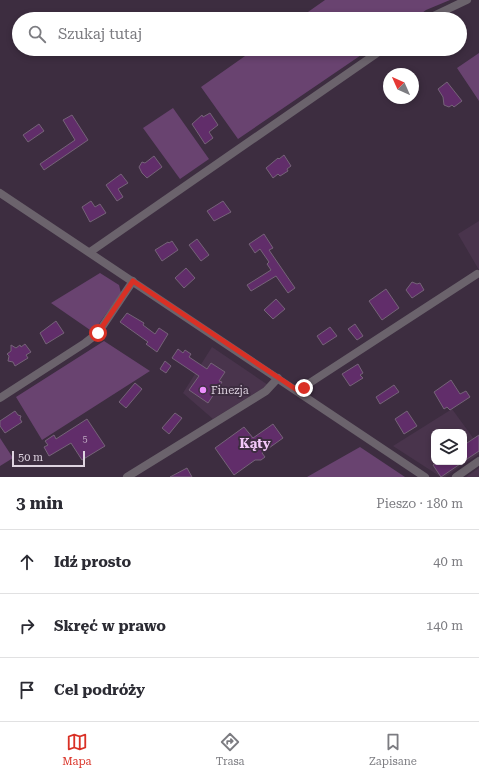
<!DOCTYPE html>
<html lang="pl">
<meta charset="utf-8">
<style>
:root{--surface:#fff;--page:#f7f7f7;--text:#2b2b33;--muted:#7c7c81;--line:#e1e1e2;--accent:#d93025}
body{margin:0;font-family:"Roboto Serif",serif;background:var(--page);color:var(--text)}
.controls{position:absolute;right:12px;bottom:12px;display:grid;overflow:hidden;border-radius:8px;box-shadow:0 2px 6px #0003}
.controls button{width:36px;height:36px;display:grid;place-items:center;padding:0;border:0;border-bottom:1px solid var(--line);background:var(--surface);color:var(--text);font:20px sans-serif}
.compass{position:absolute;left:383px;top:68px;width:36px;height:36px;border-radius:50%;background:var(--surface);box-shadow:0 2px 6px #0003;rotate:315deg}
.scale{position:absolute;left:12px;bottom:10px;width:73px;box-sizing:border-box;padding-left:4px;border:2px solid #ded3e0;border-top:0;font-size:11px;line-height:14px;white-space:nowrap;color:#ded3e0;-webkit-text-stroke:3px #3d2d40;paint-order:stroke}
.stop{position:absolute;width:12px;height:12px;margin:-9px;border:3px solid #d93025;border-radius:50%;background:#fff}
.stop.end{background:#d93025;border-color:#fff;box-shadow:0 1px 4px #0008}
.list{margin:0;padding:0;list-style:none}
h2{display:flex;justify-content:space-between;align-items:center;height:52px;margin:0;padding:0 16px;font-size:17px}
h2 small{font-size:13px;font-weight:400;color:var(--muted)}
.list li{display:grid;grid-template-columns:26px 1fr auto;gap:12px;align-items:center;box-sizing:border-box;height:64px;padding:0 16px;border-top:1px solid var(--line)}
.list b{display:block;font-size:15px;white-space:nowrap}
.list em{font-size:13px;font-style:normal;color:var(--muted)}
.icon{flex:none;width:22px;height:22px;fill:none;stroke:currentColor;stroke-width:2;stroke-linecap:round;stroke-linejoin:round}
.map{position:relative;flex:none;width:479px;height:477px;overflow:hidden}
.search{position:absolute;background:var(--surface);box-shadow:0 2px 6px #0003;left:12px;right:12px;top:12px;height:44px;display:flex;align-items:center;gap:10px;box-sizing:border-box;padding:0 14px;border-radius:22px;color:var(--muted);font-size:15px}
.sheet{height:244px;background:var(--surface)}
nav{display:flex;justify-content:space-around;align-items:center;box-sizing:border-box;height:56px;border-top:1px solid var(--line);background:var(--surface);font-size:11px;color:var(--muted)}
nav a{display:grid;justify-items:center;gap:2px}
nav .on{color:var(--accent)}
.map>svg:first-child{display:block}
.built{fill:#49344c;fill-rule:evenodd}
.green{fill:#694370}
.building{fill:#612d6a;stroke:#756378}
.lines{fill:none;stroke-linecap:round;stroke-linejoin:round}
.minor{stroke:#6b636c;stroke-width:8}
.route{stroke:#d93025;stroke-width:5}
.poi-dot{fill:#eb8dfc;stroke:#3d2d40;stroke-width:1.5}
.labels{text-anchor:middle;stroke-width:4;stroke-linejoin:round;paint-order:stroke}
.number-label{font-size:9px;fill:#bfaac2}
.poi-label{font-size:11px;fill:#ded3e0;stroke:#3d2d40;text-anchor:start}
.quarter-label{font-size:13px;font-weight:bold;fill:#f2c8f9;stroke:#3d2d40}
</style>
<div class="map">
<svg width="479" height="477" viewBox="0 0 479 477">
<rect width="100%" height="100%" fill="#3d2d40"/>
<path class="built" d="M 479,221 L 479,270 L 458,234 Z
M 212,347 L 268,385 L 213,419 L 183,393 Z
M 452,409 L 479,446 L 479,454 L 445,477 L 441,477 L 393,446 ZM 434,432 L 464,432 L 464,462 L 434,462 Z
M 479,468 L 479,477 L 466,477 Z"/>
<path class="green" d="M 325,0 L 450,0 L 426,10 L 414,19 L 298,19 Z
M 255,49 L 370,49 L 238,139 L 201,87 Z
M 479,53 L 479,101 L 457,68 Z
M 173,108 L 209,159 L 180,179 L 143,128 Z
M 100,273 L 119,285 L 121,293 L 93,332 L 51,303 Z
M 104,341 L 150,371 L 42,440 L 16,397 Z
M 0,438 L 13,458 L 0,466 Z
M 360,447 L 405,477 L 307,477 Z"/>
<path class="building" d="M 447,82 L 462,101 L 454,107 L 452,105 L 449,107 L 444,105 L 443,97 L 438,89 Z
M 210,113 L 218,125 L 209,132 L 213,138 L 205,144 L 192,124 L 202,115 L 203,117 Z
M 72,115 L 88,140 L 44,170 L 40,164 L 75,140 L 63,120 Z
M 39,124 L 44,131 L 28,142 L 23,135 Z
M 284,155 L 291,166 L 287,169 L 288,171 L 280,176 L 278,174 L 273,178 L 266,168 L 278,158 L 279,159 Z
M 154,156 L 162,167 L 147,178 L 142,173 L 139,167 L 142,162 L 145,163 Z
M 121,174 L 128,183 L 118,189 L 123,197 L 117,201 L 106,185 Z
M 91,201 L 95,207 L 100,204 L 106,213 L 90,222 L 82,207 Z
M 223,201 L 231,212 L 214,221 L 207,211 Z
M 264,234 L 273,248 L 269,250 L 295,288 L 288,293 L 276,276 L 251,291 L 247,285 L 271,270 L 267,264 L 269,262 L 260,249 L 255,253 L 249,244 Z
M 197,239 L 209,255 L 201,261 L 189,245 Z
M 172,241 L 178,250 L 162,261 L 155,250 L 168,242 L 169,243 Z
M 186,268 L 195,278 L 184,288 L 175,278 Z
M 412,282 L 417,284 L 420,283 L 424,290 L 412,298 L 406,290 Z
M 386,289 L 399,308 L 382,320 L 369,301 Z
M 276,299 L 285,309 L 273,319 L 264,310 Z
M 127,313 L 144,323 L 143,325 L 155,334 L 159,328 L 168,334 L 157,352 L 146,344 L 148,342 L 120,322 Z
M 56,321 L 64,333 L 46,344 L 40,333 Z
M 355,324 L 363,336 L 357,340 L 348,329 Z
M 330,327 L 337,336 L 323,345 L 317,336 Z
M 25,344 L 31,352 L 26,355 L 28,358 L 15,366 L 13,362 L 8,361 L 9,356 L 7,354 L 11,351 L 11,345 L 16,348 L 20,345 L 21,347 Z
M 178,349 L 183,353 L 185,350 L 191,354 L 189,357 L 207,369 L 211,363 L 225,372 L 219,381 L 222,382 L 208,403 L 189,390 L 199,376 L 172,358 Z
M 165,361 L 171,366 L 166,373 L 160,369 Z
M 358,364 L 363,373 L 360,375 L 363,378 L 350,386 L 342,374 Z
M 451,380 L 460,394 L 466,391 L 470,397 L 450,410 L 447,407 L 444,409 L 434,392 Z
M 135,383 L 142,389 L 126,408 L 119,402 Z
M 394,385 L 399,392 L 380,404 L 376,397 Z
M 15,411 L 18,415 L 21,416 L 20,419 L 22,422 L 5,433 L 0,426 L 0,421 Z
M 407,411 L 417,426 L 404,434 L 395,419 Z
M 175,413 L 182,418 L 169,434 L 162,428 Z
M 87,419 L 105,446 L 82,460 L 71,443 L 49,456 L 44,447 L 48,445 L 45,441 L 54,435 L 56,439 Z
M 273,424 L 283,438 L 262,453 L 265,457 L 261,460 L 255,460 L 234,475 L 215,448 L 244,427 L 253,438 Z
M 479,435 L 479,451 L 464,461 L 464,445 Z
M 438,462 L 463,462 L 441,477 L 433,465 Z
M 187,468 L 192,477 L 170,477 Z"/>
<g class="lines">
<path class="minor" d="M 427,19 L 467,0
M 0,193 L 425,477
M 90,252 L 383,49
M 300,392 L 305,386 L 477,274
M 0,398 L 85,343 L 98,333 L 133,281
M 127,477 L 266,391 L 278,378
M 456,477 L 479,461"/>
</g>
<g class="lines">
<path class="route" d="M 98,333 L 133,281 L 300,392 L 304,388"/>
</g>
<circle class="poi-dot" cx="203" cy="390" r="4"/>
<g class="labels">
<g class="number-label">
<text x="85" y="442">5</text>
</g>
<g class="poi-label">
<text x="211" y="394">Finezja</text>
</g>
<g class="quarter-label">
<text x="255" y="448">Kąty</text>
</g>
</g>
</svg>
<div class="controls">
<button><svg class="icon" aria-label="layers" viewBox="0 0 24 24"><path d="M12 4l9 5-9 5-9-5zM3 14l9 5 9-5"/></svg></button>
</div>
<svg class="compass" viewBox="-18 -18 36 36"><path d="M0-13l5 13h-10z" fill="#e53935"/><path d="M0 13l5-13h-10z" fill="#7c7c81"/></svg>
<div class="scale">50 m</div>
<div class="stop" style="left:98px;top:333px"></div>
<div class="stop end" style="left:304px;top:388px"></div>
<div class="search"><svg class="icon" aria-label="search" viewBox="0 0 24 24"><circle cx="10" cy="10" r="6"/><path d="M15 15l6 6"/></svg>Szukaj tutaj</div>
</div>
<section class="sheet">
<h2>3 min<small>Pieszo · 180 m</small></h2>
<ul class="list">
<li><svg class="icon" aria-label="ahead" viewBox="0 0 24 24"><path d="M12 20V5M6 11l6-6 6 6"/></svg><div><b>Idź prosto</b></div><em>40 m</em></li>
<li><svg class="icon" aria-label="right" viewBox="0 0 24 24"><path d="M7 20v-9h11M14 6l5 5-5 5"/></svg><div><b>Skręć w prawo</b></div><em>140 m</em></li>
<li><svg class="icon" aria-label="arrive" viewBox="0 0 24 24"><path d="M6 21V4h12l-3 4 3 4H6"/></svg><div><b>Cel podróży</b></div></li>
</ul>
</section>
<nav>
<a class="on"><svg class="icon" aria-label="map" viewBox="0 0 24 24"><path d="M3 6l6-2 6 2 6-2v14l-6 2-6-2-6 2zM9 4v14M15 6v14"/></svg>Mapa</a>
<a><svg class="icon" aria-label="directions" viewBox="0 0 24 24"><path d="M12 3l9 9-9 9-9-9zM9 14v-3h6M13 9l2 2-2 2"/></svg>Trasa</a>
<a><svg class="icon" aria-label="saved" viewBox="0 0 24 24"><path d="M7 4h10v16l-5-4-5 4z"/></svg>Zapisane</a>
</nav>
